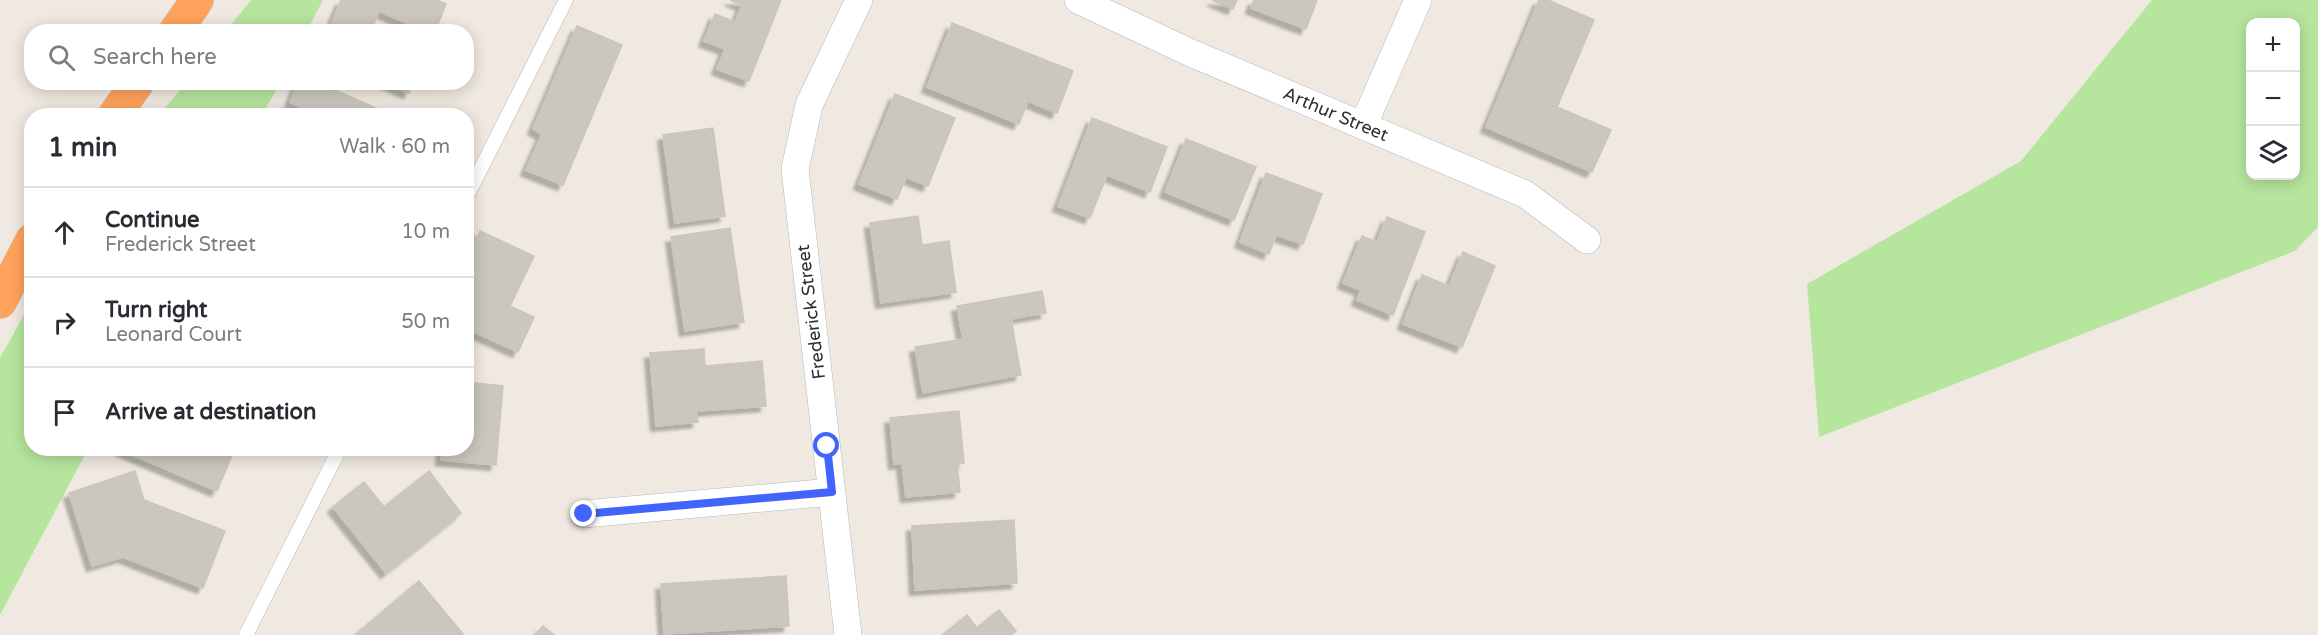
<!DOCTYPE html>
<meta charset="utf-8">
<style>
:root{--surface:#fff;--page:#f7f7f7;--text:#2b2b33;--muted:#7c7c81;--line:#e1e1e2}
body{margin:0;font-family:"Varela Round",sans-serif;background:var(--page);color:var(--text)}
.controls{position:absolute;right:18px;top:18px;display:grid;overflow:hidden;border-radius:12px;box-shadow:0 3px 15px #0003}
.controls button{width:54px;height:54px;display:grid;place-items:center;padding:0;border:0;border-bottom:2px solid var(--line);background:var(--surface);color:var(--text);font:30px sans-serif}
.stop{position:absolute;width:18px;height:18px;margin:-14px;border:4px solid #4264fb;border-radius:50%;background:#fff}
.stop.end{background:#4264fb;border-color:#fff;box-shadow:0 2px 6px #0008}
.list{margin:0;padding:0;list-style:none}
h2{display:flex;justify-content:space-between;align-items:center;height:78px;margin:0;padding:0 24px;font-size:26px}
h2 small{font-size:20px;font-weight:400;color:var(--muted)}
.list li{display:grid;grid-template-columns:39px 1fr auto;gap:18px;align-items:center;box-sizing:border-box;height:90px;padding:0 24px;border-top:2px solid var(--line)}
.list b{display:block;font-size:22px;white-space:nowrap}
.list p{margin:0;font-size:20px;white-space:nowrap;color:var(--muted)}
.list em{font-size:20px;font-style:normal;color:var(--muted)}
.icon{flex:none;width:33px;height:33px;fill:none;stroke:currentColor;stroke-width:2;stroke-linecap:round;stroke-linejoin:round}
.map{position:relative;flex:none;width:2318px;height:635px;overflow:hidden}
.search{position:absolute;background:var(--surface);box-shadow:0 3px 15px #0003;left:24px;top:24px;width:450px;height:66px;display:flex;align-items:center;gap:15px;box-sizing:border-box;padding:0 21px;border-radius:24px;color:var(--muted);font-size:22px}
.panel{position:absolute;background:var(--surface);box-shadow:0 3px 15px #0003;left:24px;top:108px;width:450px;height:348px;border-radius:24px}
.map>svg:first-child{display:block}
.green{fill:#b6e59e;fill-rule:evenodd}
.building{fill:#cbc7bf;stroke:#cbc5ba;stroke-width:1.5;filter:url(#shadow)}
.lines{fill:none;stroke-linecap:round;stroke-linejoin:round}
.lane-casing{stroke:#b4b7c1;stroke-width:15}
.street-casing{stroke:#b4b7c1;stroke-width:28}
.highway-casing{stroke:#c9c9c9;stroke-width:34}
.lane{stroke:#fff;stroke-width:14}
.street{stroke:#fff;stroke-width:27}
.highway{stroke:#ffa35c;stroke-width:33}
.route{stroke:#4264fb;stroke-width:8}
.labels{text-anchor:middle;stroke-width:4.5;stroke-linejoin:round;paint-order:stroke}
.street-label{font-size:18px;fill:#2e2e2e;stroke:#fff}
</style>
<div class="map">
<svg width="2318" height="635" viewBox="0 0 2318 635">
<defs>
<filter id="shadow"><feDropShadow dx="-5.5" dy="5.5" stdDeviation="1.5" flood-color="#0004"/></filter>
</defs>
<rect width="100%" height="100%" fill="#efe9e1"/>
<path class="green" d="M 251,0 L 323,0 L 307,31 L 226,31 Z
M 2152,0 L 2318,0 L 2318,227 L 2295,251 L 1819,437 L 1807,284 L 2021,161 ZM 2296,22 L 2296,176 L 2250,176 L 2250,22 Z
M 186,83 L 186,82 L 280,83 L 262,115 L 159,115 Z
M 31,302 L 32,448 L 88,449 L 0,615 L 0,358 Z"/>
<path class="building" d="M 341,0 L 437,0 L 446,4 L 435,32 L 427,32 L 379,11 L 371,32 L 328,32 Z
M 730,0 L 781,0 L 749,81 L 717,69 L 725,49 L 704,41 L 715,14 L 735,22 L 742,5 Z
M 1212,0 L 1237,0 L 1233,9 Z
M 1254,0 L 1317,0 L 1306,29 L 1251,8 Z
M 1539,0 L 1548,0 L 1594,20 L 1557,107 L 1611,130 L 1592,172 L 1486,127 Z
M 952,23 L 1073,71 L 1057,113 L 1028,101 L 1019,124 L 927,87 Z
M 577,26 L 622,45 L 563,185 L 526,170 L 542,134 L 533,129 Z
M 298,82 L 317,82 L 394,116 L 310,116 L 312,112 L 290,102 Z
M 384,82 L 413,82 L 409,93 Z
M 895,94 L 955,118 L 928,186 L 906,177 L 897,199 L 859,184 Z
M 1092,118 L 1167,147 L 1150,192 L 1107,175 L 1090,218 L 1058,206 Z
M 713,128 L 725,216 L 675,223 L 663,135 Z
M 1186,139 L 1256,167 L 1234,220 L 1165,192 Z
M 1266,173 L 1322,194 L 1303,244 L 1276,235 L 1269,254 L 1240,242 Z
M 918,216 L 922,245 L 949,241 L 956,292 L 881,303 L 870,223 Z
M 1387,217 L 1425,232 L 1393,315 L 1357,300 L 1361,290 L 1343,283 L 1362,236 L 1377,242 Z
M 730,228 L 744,322 L 685,331 L 671,237 Z
M 480,231 L 534,256 L 510,306 L 534,317 L 518,352 L 466,328 L 466,294 L 472,282 L 466,279 L 466,261 Z
M 1463,252 L 1495,266 L 1462,347 L 1403,324 L 1422,275 L 1449,286 Z
M 1042,291 L 1046,313 L 1011,319 L 1021,375 L 923,393 L 915,347 L 963,339 L 957,306 Z
M 704,349 L 705,366 L 762,361 L 766,406 L 696,411 L 698,422 L 656,426 L 650,353 Z
M 466,382 L 503,386 L 496,465 L 441,460 L 442,448 L 466,448 Z
M 959,411 L 964,463 L 957,463 L 960,492 L 906,497 L 902,463 L 894,464 L 890,418 Z
M 121,448 L 235,448 L 217,491 L 121,450 Z
M 135,471 L 144,500 L 225,531 L 203,588 L 123,557 L 92,566 L 69,493 Z
M 429,471 L 461,513 L 386,573 L 333,507 L 364,482 L 384,507 Z
M 1014,520 L 1017,583 L 915,590 L 912,526 Z
M 786,576 L 789,626 L 664,634 L 661,584 Z
M 419,581 L 464,635 L 355,635 Z
M 999,610 L 1016,631 L 1012,635 L 943,635 L 967,615 L 977,628 Z
M 543,626 L 554,635 L 535,635 Z"/>
<g class="lines">
<defs>
<path id="lane" d="M 466,198 L 566,0
M 246,635 L 340,448"/>
<g id="street">
<path id="s1" d="M 1078,0 L 1191,53 L 1525,194 L 1587,240"/>
<path d="M 1363,126 L 1418,0"/>
<path d="M 584,514 L 832,492"/>
<path d="M 848,635 L 795,169 L 809,105 L 859,0"/>
</g>
<path id="highway" d="M 175,32 L 197,0
M 114,116 L 138,82
M 0,302 L 32,240"/>
</defs>
<use href="#lane" class="lane-casing"/>
<use href="#street" class="street-casing"/>
<use href="#highway" class="highway-casing"/>
<use href="#lane" class="lane"/>
<use href="#street" class="street"/>
<use href="#highway" class="highway"/>
</g>
<g class="lines">
<path class="route" d="M 584,514 L 832,492 L 827,446"/>
</g>
<g class="labels">
<g class="street-label">
<text dy="6" stroke="none"><textPath href="#s1" startOffset="282">Arthur Street</textPath></text>
<text transform="translate(811 312) rotate(-97)" y="6">Frederick Street</text>
</g>
</g>
</svg>
<div class="controls">
<button>+</button>
<button>−</button>
<button><svg class="icon" aria-label="layers" viewBox="0 0 24 24"><path d="M12 4l9 5-9 5-9-5zM3 14l9 5 9-5"/></svg></button>
</div>
<div class="stop" style="left:827px;top:446px"></div>
<div class="stop end" style="left:584px;top:514px"></div>
<div class="search"><svg class="icon" aria-label="search" viewBox="0 0 24 24"><circle cx="10" cy="10" r="6"/><path d="M15 15l6 6"/></svg>Search here</div>
<section class="panel">
<h2>1 min<small>Walk · 60 m</small></h2>
<ul class="list">
<li><svg class="icon" aria-label="ahead" viewBox="0 0 24 24"><path d="M12 20V5M6 11l6-6 6 6"/></svg><div><b>Continue</b><p>Frederick Street</p></div><em>10 m</em></li>
<li><svg class="icon" aria-label="right" viewBox="0 0 24 24"><path d="M7 20v-9h11M14 6l5 5-5 5"/></svg><div><b>Turn right</b><p>Leonard Court</p></div><em>50 m</em></li>
<li><svg class="icon" aria-label="arrive" viewBox="0 0 24 24"><path d="M6 21V4h12l-3 4 3 4H6"/></svg><div><b>Arrive at destination</b></div></li>
</ul>
</section>
</div>
